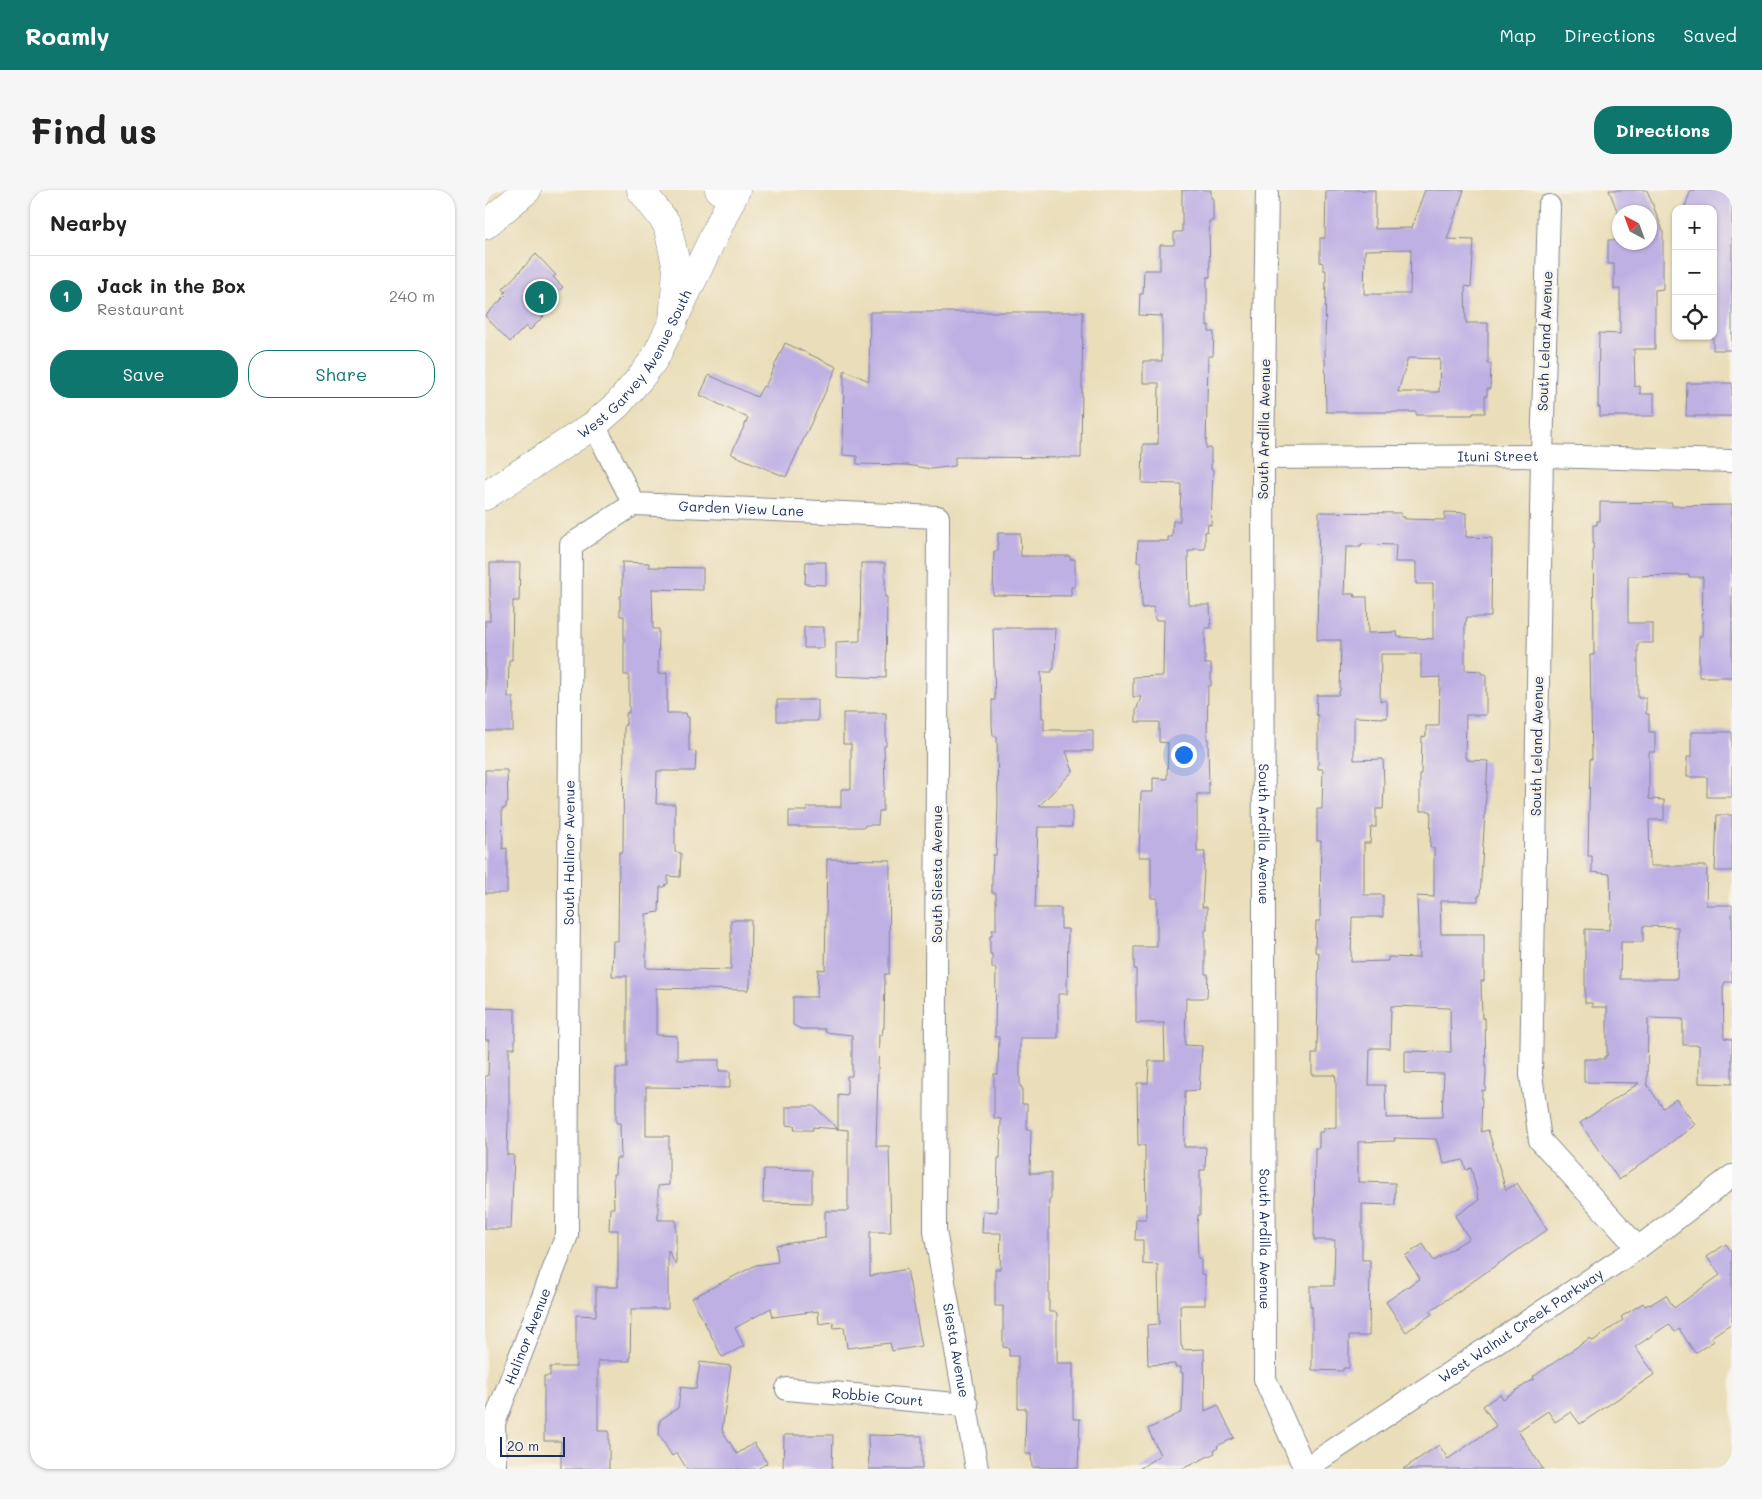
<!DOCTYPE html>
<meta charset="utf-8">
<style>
:root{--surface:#fff;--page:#f6f6f6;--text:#222;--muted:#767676;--line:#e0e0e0;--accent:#0f766e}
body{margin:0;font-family:Mali,sans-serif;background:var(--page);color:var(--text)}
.controls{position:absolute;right:15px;top:15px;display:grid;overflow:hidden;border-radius:10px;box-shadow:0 1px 4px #0004}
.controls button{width:45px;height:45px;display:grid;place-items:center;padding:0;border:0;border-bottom:1px solid var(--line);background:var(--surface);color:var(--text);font:25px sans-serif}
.compass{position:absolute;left:1127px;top:15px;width:45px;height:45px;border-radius:50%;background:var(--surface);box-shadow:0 1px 4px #0004;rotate:319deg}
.scale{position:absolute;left:15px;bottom:12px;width:65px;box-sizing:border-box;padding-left:5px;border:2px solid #1b2f5e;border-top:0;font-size:14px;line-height:18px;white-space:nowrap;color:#1b2f5e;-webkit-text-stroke:4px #f7f3e8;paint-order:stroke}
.you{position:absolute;left:698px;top:564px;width:18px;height:18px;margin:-12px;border:4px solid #fff;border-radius:50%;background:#1a73e8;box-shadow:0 0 0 8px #1a73e833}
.badge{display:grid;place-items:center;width:32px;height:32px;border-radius:50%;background:var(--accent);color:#fff;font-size:16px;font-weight:700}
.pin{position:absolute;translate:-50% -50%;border:2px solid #fff;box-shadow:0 1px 5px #0006}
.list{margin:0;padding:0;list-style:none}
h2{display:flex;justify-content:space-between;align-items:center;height:65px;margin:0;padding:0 20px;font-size:21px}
h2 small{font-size:16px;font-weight:400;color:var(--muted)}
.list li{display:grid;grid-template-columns:32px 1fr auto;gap:15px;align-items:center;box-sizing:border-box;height:80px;padding:0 20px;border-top:1px solid var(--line)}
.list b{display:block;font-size:19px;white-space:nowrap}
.list p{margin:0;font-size:16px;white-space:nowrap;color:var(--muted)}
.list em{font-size:16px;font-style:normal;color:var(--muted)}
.actions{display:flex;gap:10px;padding:15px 20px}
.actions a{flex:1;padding:11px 0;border:1px solid var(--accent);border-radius:20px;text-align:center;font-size:18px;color:var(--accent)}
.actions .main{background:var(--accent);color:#fff}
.icon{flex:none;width:28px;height:28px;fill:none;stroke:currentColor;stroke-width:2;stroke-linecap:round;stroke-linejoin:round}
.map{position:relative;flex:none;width:1247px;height:1279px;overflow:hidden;border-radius:20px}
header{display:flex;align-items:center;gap:30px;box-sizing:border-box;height:70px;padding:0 25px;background:var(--accent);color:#fff}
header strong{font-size:24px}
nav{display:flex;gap:28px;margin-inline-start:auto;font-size:18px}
.intro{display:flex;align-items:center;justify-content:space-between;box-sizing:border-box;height:120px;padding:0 30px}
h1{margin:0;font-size:35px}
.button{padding:12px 22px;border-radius:20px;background:var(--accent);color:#fff;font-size:18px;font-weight:700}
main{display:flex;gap:30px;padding:0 30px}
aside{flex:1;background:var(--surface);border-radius:20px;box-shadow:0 1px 4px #0004}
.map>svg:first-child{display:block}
.building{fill:#bfb0e4;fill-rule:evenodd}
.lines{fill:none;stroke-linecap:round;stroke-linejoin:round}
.minor-casing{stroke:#82868c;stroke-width:24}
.major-casing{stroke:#82868c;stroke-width:29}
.highway-casing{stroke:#82868c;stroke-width:29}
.minor{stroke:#fff;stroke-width:22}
.major{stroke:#fff;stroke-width:28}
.highway{stroke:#fff;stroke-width:28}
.labels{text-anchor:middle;stroke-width:5;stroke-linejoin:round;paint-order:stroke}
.street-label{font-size:14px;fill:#1b2f5e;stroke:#f7f3e8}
</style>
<header>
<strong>Roamly</strong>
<nav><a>Map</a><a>Directions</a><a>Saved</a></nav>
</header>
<div class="intro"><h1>Find us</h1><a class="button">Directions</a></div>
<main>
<aside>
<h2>Nearby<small></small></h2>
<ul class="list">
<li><span class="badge">1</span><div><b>Jack in the Box</b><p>Restaurant</p></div><em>240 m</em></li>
</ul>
<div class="actions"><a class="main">Save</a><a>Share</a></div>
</aside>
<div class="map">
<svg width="1247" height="1279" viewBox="0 0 1247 1279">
<rect width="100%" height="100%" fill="#f7f3e8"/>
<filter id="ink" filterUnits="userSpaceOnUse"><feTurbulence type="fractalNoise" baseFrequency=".02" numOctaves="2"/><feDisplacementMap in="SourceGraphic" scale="10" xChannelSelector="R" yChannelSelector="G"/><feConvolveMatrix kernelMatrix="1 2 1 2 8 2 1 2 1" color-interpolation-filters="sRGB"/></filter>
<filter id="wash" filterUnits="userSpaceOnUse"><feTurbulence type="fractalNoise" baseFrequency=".0096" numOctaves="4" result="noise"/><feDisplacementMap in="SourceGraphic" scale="20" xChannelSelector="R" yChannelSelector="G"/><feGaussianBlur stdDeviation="1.12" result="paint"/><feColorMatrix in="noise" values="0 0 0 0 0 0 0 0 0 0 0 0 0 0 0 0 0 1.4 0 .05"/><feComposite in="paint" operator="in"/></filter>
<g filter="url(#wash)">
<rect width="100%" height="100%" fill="#eadeba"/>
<g id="blocks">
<path class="building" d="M 697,0 L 726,0 L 726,8 L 728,8 L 728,31 L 724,31 L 725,87 L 722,87 L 722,136 L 724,135 L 724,142 L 729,142 L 728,166 L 723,166 L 721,258 L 726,258 L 726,280 L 728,280 L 726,335 L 723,334 L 722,342 L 720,342 L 720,359 L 708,359 L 708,361 L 703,361 L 704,415 L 725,415 L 726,438 L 720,438 L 720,474 L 726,474 L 726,496 L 723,496 L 722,549 L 723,549 L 724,604 L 712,604 L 712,662 L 720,662 L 717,717 L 722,717 L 722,740 L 720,740 L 720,784 L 723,784 L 722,808 L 701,808 L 700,855 L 717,856 L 714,900 L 700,901 L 699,957 L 721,957 L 720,980 L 715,980 L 715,1025 L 713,1025 L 712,1035 L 713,1068 L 716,1068 L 716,1084 L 720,1084 L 720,1115 L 695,1115 L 696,1156 L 697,1156 L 698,1160 L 719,1159 L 720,1221 L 733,1215 L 749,1248 L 732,1256 L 733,1258 L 729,1260 L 730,1263 L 697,1279 L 654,1279 L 675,1265 L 663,1239 L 697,1222 L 698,1183 L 696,1183 L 696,1177 L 690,1177 L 690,1174 L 663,1175 L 662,1135 L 674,1134 L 673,1075 L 658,1074 L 658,1050 L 650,1050 L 651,1029 L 661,1029 L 660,955 L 653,955 L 652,893 L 663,893 L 664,871 L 680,871 L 679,833 L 651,833 L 651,779 L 649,779 L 649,757 L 672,757 L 672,708 L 666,708 L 666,667 L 654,667 L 656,602 L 668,602 L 668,588 L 682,589 L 683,553 L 674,552 L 674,532 L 651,532 L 651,521 L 656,507 L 648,507 L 648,487 L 678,486 L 679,430 L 670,430 L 669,417 L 657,418 L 656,372 L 652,372 L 653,351 L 683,351 L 683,347 L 687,347 L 688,331 L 695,331 L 696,294 L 657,293 L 658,254 L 673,254 L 674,193 L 658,193 L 658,171 L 677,171 L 677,126 L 654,125 L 655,104 L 658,104 L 659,80 L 675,80 L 675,55 L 689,55 L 689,42 L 697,42 Z
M 841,0 L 890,0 L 890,39 L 926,38 L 940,0 L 979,0 L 962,49 L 989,50 L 986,97 L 980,96 L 981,133 L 1003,133 L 1003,174 L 1006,174 L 1005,199 L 1002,199 L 1002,206 L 1000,206 L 1000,223 L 988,223 L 988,225 L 931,225 L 931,222 L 841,222 L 840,163 L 841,80 L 838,80 L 838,73 L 835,72 L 835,48 L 840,48 ZM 926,59 L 925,104 L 879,104 L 880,60 ZM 923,168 L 955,169 L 954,202 L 913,202 Z
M 1124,0 L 1162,0 L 1178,41 L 1178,99 L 1170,100 L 1170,159 L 1149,159 L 1150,197 L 1155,196 L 1155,204 L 1169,204 L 1169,226 L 1115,226 L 1115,217 L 1113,217 L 1114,143 L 1135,144 L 1135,99 L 1129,99 L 1129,74 L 1123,74 L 1123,50 L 1134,50 L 1134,52 L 1164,52 L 1164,22 L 1134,22 L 1134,26 Z
M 1206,0 L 1247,0 L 1247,160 L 1228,160 L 1229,19 L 1199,19 Z
M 51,64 L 71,85 L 68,87 L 78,97 L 61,114 L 66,119 L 45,140 L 41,136 L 25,152 L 0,126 L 21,105 L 19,103 L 21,102 L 18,99 Z
M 385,122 L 598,122 L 596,268 L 470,267 L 470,276 L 446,279 L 422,275 L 372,274 L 372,266 L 358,265 L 359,180 L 384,191 Z
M 300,153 L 352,177 L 301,287 L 246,264 L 263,228 L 215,205 L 224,185 L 272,207 L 278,196 L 280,197 Z
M 1202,193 L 1247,193 L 1247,226 L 1201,226 Z
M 1115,312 L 1187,313 L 1187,316 L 1247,315 L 1247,487 L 1214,487 L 1214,446 L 1217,446 L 1218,387 L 1204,387 L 1204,385 L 1143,386 L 1143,433 L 1168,433 L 1168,453 L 1153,453 L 1153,508 L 1161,508 L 1161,524 L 1164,524 L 1164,542 L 1170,542 L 1170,562 L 1164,562 L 1164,609 L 1179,610 L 1179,630 L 1164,630 L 1165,676 L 1222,676 L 1221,715 L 1247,715 L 1247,792 L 1240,792 L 1238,797 L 1239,848 L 1247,849 L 1247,894 L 1214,893 L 1214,855 L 1198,855 L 1198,829 L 1164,828 L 1163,830 L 1162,893 L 1161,893 L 1178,918 L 1191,909 L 1210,935 L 1134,990 L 1095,933 L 1154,893 L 1099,892 L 1099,869 L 1120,869 L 1120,866 L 1122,866 L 1122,817 L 1107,817 L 1107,813 L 1100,813 L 1100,739 L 1124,740 L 1124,734 L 1126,734 L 1125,684 L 1107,682 L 1107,666 L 1103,666 L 1105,569 L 1107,569 L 1105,465 L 1109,465 L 1108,335 L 1112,335 L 1112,331 L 1115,331 ZM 1158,736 L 1193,737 L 1192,789 L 1135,789 L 1136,752 L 1158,752 Z
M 834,322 L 916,323 L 916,327 L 920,327 L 920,329 L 960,330 L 960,322 L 981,323 L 981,347 L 1007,348 L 1006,427 L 982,427 L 981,432 L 980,432 L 980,480 L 996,481 L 996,484 L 1001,484 L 1001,525 L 981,525 L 980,568 L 982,568 L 982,570 L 1003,571 L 995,706 L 993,706 L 993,711 L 955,711 L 956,744 L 999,744 L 999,791 L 996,791 L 997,828 L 1000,828 L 1001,883 L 1000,901 L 997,900 L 996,942 L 1003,940 L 1021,1000 L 1032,993 L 1062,1040 L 945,1121 L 947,1124 L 921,1142 L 901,1112 L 935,1088 L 920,1066 L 938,1054 L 949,1071 L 984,1048 L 970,1026 L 994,1010 L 986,978 L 981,980 L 978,970 L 959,974 L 951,949 L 909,948 L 910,951 L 873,952 L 873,992 L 910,993 L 910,1015 L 877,1014 L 877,1070 L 885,1070 L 884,1146 L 864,1146 L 864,1178 L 858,1178 L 858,1181 L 827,1180 L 827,1116 L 825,1116 L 825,1096 L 849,1096 L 849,1090 L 850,1050 L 829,1050 L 830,958 L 834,958 L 834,942 L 838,942 L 838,939 L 851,938 L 851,891 L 850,885 L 827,885 L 827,864 L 832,864 L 833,799 L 834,763 L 830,762 L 831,731 L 835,731 L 836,651 L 832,651 L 832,619 L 837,619 L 838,579 L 833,579 L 833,525 L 831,525 L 832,505 L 853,505 L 855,500 L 856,450 L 832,450 ZM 876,354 L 911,355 L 910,372 L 931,372 L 931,394 L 948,394 L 948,449 L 913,447 L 912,442 L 883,443 L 882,407 L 870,407 L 869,404 L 859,404 L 861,357 L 876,357 ZM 896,464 L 936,464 L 936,488 L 955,487 L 954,536 L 941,536 L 941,546 L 937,547 L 936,585 L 935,585 L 935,621 L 946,621 L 945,658 L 949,658 L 949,707 L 932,706 L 934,768 L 903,767 L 903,771 L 866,772 L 867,727 L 898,727 L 898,705 L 879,705 L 879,653 L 885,653 L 886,637 L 891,637 L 891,619 L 898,619 L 899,596 L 898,569 L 869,570 L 869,527 L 902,528 L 902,511 L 895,511 ZM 906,816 L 965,818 L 966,862 L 920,861 L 920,883 L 959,884 L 957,927 L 901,928 L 900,895 L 884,895 L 885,858 L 905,858 Z
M 513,343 L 535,343 L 536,366 L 585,366 L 585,369 L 590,369 L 590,397 L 586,397 L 586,406 L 508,405 L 509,361 L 513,361 Z
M 137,372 L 164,373 L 164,377 L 218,378 L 218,400 L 167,399 L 168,439 L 174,439 L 173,484 L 182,483 L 182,523 L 201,523 L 202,527 L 204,527 L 204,560 L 211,562 L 210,581 L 172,581 L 171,614 L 190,614 L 190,662 L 196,663 L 195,687 L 183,686 L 183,694 L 181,694 L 180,697 L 175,697 L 174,722 L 161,724 L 161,778 L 246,780 L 246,730 L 266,730 L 265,797 L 263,797 L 263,800 L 171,798 L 171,845 L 192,846 L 192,870 L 234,870 L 234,881 L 245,881 L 245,898 L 161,897 L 161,946 L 184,946 L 184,995 L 173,996 L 173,1030 L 191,1030 L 191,1075 L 183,1060 L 183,1119 L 146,1119 L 145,1171 L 113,1171 L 113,1241 L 124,1241 L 124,1279 L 76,1279 L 76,1251 L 59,1251 L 59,1186 L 65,1186 L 65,1177 L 91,1177 L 91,1125 L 111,1126 L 111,1097 L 133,1097 L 133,1040 L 124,1040 L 125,1018 L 129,1018 L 128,984 L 130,984 L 131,968 L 136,968 L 135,933 L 131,933 L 131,878 L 142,878 L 142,786 L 127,786 L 128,751 L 133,751 L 134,662 L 138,662 L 139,535 L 141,535 L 141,523 L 144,523 L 144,485 L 139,485 L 139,426 L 135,426 L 135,406 L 137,406 Z
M 321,372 L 341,372 L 341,395 L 320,394 Z
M 5,373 L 35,373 L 34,411 L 28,411 L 27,463 L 27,470 L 24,470 L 23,507 L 28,507 L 28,541 L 0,541 L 0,431 L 5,431 Z
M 376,373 L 400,373 L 400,407 L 402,407 L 401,488 L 351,486 L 351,452 L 375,451 Z
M 319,437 L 339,437 L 339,458 L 319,458 Z
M 508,438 L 570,438 L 569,479 L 567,479 L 567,482 L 556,482 L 557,528 L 559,528 L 559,540 L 608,540 L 608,561 L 581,561 L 588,581 L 554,616 L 587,616 L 587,637 L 553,637 L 550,718 L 576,718 L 576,739 L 583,739 L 582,804 L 573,804 L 573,848 L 535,848 L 535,897 L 537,897 L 537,914 L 542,914 L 542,940 L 546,940 L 545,983 L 566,983 L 566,1009 L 564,1009 L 564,1122 L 571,1122 L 572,1124 L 572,1173 L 588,1173 L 588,1229 L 595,1229 L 593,1278 L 547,1277 L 546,1264 L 540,1264 L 541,1218 L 533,1218 L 533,1166 L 524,1166 L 524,1158 L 518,1157 L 518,1116 L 510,1116 L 510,1079 L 515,1079 L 516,1043 L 497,1043 L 498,1021 L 512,1022 L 513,968 L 515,968 L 516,929 L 509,928 L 509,884 L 513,884 L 514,847 L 510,847 L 511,778 L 507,778 L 507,764 L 505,764 L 505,746 L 507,746 L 507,740 L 511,740 L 511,703 L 507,703 L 507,688 L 508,665 L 511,665 L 513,615 L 512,546 L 508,546 L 507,534 L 507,510 L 510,510 Z
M 292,510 L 333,510 L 333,531 L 292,531 Z
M 358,523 L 401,523 L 401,556 L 399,556 L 400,598 L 398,602 L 398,621 L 394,621 L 393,635 L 380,635 L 380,637 L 304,637 L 304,621 L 322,621 L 322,617 L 356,617 L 356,599 L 366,599 L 366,554 L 358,554 Z
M 1206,542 L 1247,542 L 1247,607 L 1222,607 L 1222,587 L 1202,587 L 1202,567 L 1206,567 Z
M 0,580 L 22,580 L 23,613 L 21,613 L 21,618 L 17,618 L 18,659 L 22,658 L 22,703 L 0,703 Z
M 1232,625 L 1247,625 L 1247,681 L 1230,681 Z
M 342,669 L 405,670 L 404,784 L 400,784 L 399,838 L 398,838 L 397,845 L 394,845 L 391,956 L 404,956 L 406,1042 L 385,1042 L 385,1086 L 422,1079 L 437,1156 L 407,1161 L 405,1153 L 362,1158 L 359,1137 L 349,1138 L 348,1132 L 334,1134 L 333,1121 L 288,1127 L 286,1118 L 250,1138 L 259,1156 L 237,1167 L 207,1108 L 271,1075 L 293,1072 L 291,1055 L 340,1048 L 340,1021 L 363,1021 L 363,940 L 353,939 L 353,904 L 362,905 L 362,886 L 367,886 L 367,845 L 340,842 L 340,839 L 316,839 L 308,835 L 308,807 L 332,807 L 333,779 L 340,780 Z
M 0,818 L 30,819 L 30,858 L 24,858 L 24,932 L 23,932 L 22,965 L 29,965 L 26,1039 L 0,1039 L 0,886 L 3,886 L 4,850 L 0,850 Z
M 308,916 L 329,916 L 353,939 L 328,937 L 328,940 L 309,940 L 310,937 L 308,936 L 301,935 L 301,917 L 308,917 Z
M 279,979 L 327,980 L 327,1013 L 278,1012 Z
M 1241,1054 L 1247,1063 L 1247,1133 L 1226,1147 L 1229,1151 L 1210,1163 L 1194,1139 L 1190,1142 L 1184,1134 L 1150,1157 L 1170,1184 L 1095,1234 L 1086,1222 L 1070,1232 L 1063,1221 L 1033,1241 L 1058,1279 L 918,1279 L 954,1255 L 963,1269 L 1011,1236 L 998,1216 L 1015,1204 L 1018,1209 L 1049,1189 L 1048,1187 L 1105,1148 L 1108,1151 L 1138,1130 L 1136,1127 L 1158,1113 L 1160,1116 L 1164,1114 L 1165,1115 L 1181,1105 L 1189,1118 L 1235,1085 L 1222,1067 Z
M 215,1172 L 246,1176 L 237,1240 L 252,1264 L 269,1253 L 282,1273 L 272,1279 L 202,1279 L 192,1263 L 187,1266 L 174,1245 L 175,1230 L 193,1218 L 196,1197 L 211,1199 Z
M 299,1245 L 348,1245 L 347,1279 L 298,1279 Z
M 383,1245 L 437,1246 L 437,1279 L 384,1279 Z"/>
</g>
</g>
<g filter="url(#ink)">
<use href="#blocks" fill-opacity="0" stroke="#82868c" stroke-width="1"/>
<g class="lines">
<defs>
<g id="minor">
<path id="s1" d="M 782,0 L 778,268 L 780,1189 L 820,1279"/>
<path d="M 1064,16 L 1057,266 L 1046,885 L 1055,950 L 1153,1058"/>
<path id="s2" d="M 109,235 L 149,314 L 453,327 L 450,1041 L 492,1279"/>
<path id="s3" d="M 778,268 L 1057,266 L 1247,271"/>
<path id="s4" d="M 302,1199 L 482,1215"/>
<path id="s5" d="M 10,1279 L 9,1233 L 82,1045 L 86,355 L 149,314"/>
<path id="s6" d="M 820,1279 L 1153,1058 L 1247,986"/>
</g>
<g id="major">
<path id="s7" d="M 0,306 L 109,235 L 133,214 L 156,187 L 170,168 L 251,0"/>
</g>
<path id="highway" d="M 156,0 L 182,34 L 192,79 L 188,133
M 234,0 L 249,5
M 0,35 L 42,0"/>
</defs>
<use href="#minor" class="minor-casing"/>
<use href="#major" class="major-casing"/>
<use href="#highway" class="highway-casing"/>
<use href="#minor" class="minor"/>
<use href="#major" class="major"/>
<use href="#highway" class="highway"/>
</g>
</g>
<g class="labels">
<g class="street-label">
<text transform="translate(1060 151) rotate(-88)" y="5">South Leland Avenue</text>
<text dy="5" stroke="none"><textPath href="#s7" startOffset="204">West Garvey Avenue South</textPath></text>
<text transform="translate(779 239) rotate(-89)" y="5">South Ardilla Avenue</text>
<text dy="5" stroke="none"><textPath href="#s3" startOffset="235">Ituni Street</textPath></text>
<text dy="5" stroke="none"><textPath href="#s2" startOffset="196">Garden View Lane</textPath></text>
<text transform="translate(1052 556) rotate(-89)" y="5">South Leland Avenue</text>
<text dy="5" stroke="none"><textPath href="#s1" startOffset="644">South Ardilla Avenue</textPath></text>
<text dy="5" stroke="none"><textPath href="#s5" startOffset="630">South Halinor Avenue</textPath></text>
<text transform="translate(452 684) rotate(-90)" y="5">South Siesta Avenue</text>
<text dy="5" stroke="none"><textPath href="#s1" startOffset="1049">South Ardilla Avenue</textPath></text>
<text dy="5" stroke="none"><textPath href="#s6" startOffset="259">West Walnut Creek Parkway</textPath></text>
<text dy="5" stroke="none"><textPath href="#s5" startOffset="139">Halinor Avenue</textPath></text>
<text dy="5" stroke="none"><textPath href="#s2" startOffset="1228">Siesta Avenue</textPath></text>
<text dy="5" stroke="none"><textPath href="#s4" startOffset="91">Robbie Court</textPath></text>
</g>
</g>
</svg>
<div class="controls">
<button>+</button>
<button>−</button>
<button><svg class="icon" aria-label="locate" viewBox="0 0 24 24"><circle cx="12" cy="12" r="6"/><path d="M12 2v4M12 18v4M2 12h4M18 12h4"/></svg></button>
</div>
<svg class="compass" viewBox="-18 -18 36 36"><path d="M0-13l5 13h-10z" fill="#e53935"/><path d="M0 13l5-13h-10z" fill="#767676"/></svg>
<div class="scale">20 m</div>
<div class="you"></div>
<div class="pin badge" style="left:56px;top:107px">1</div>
</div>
</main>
